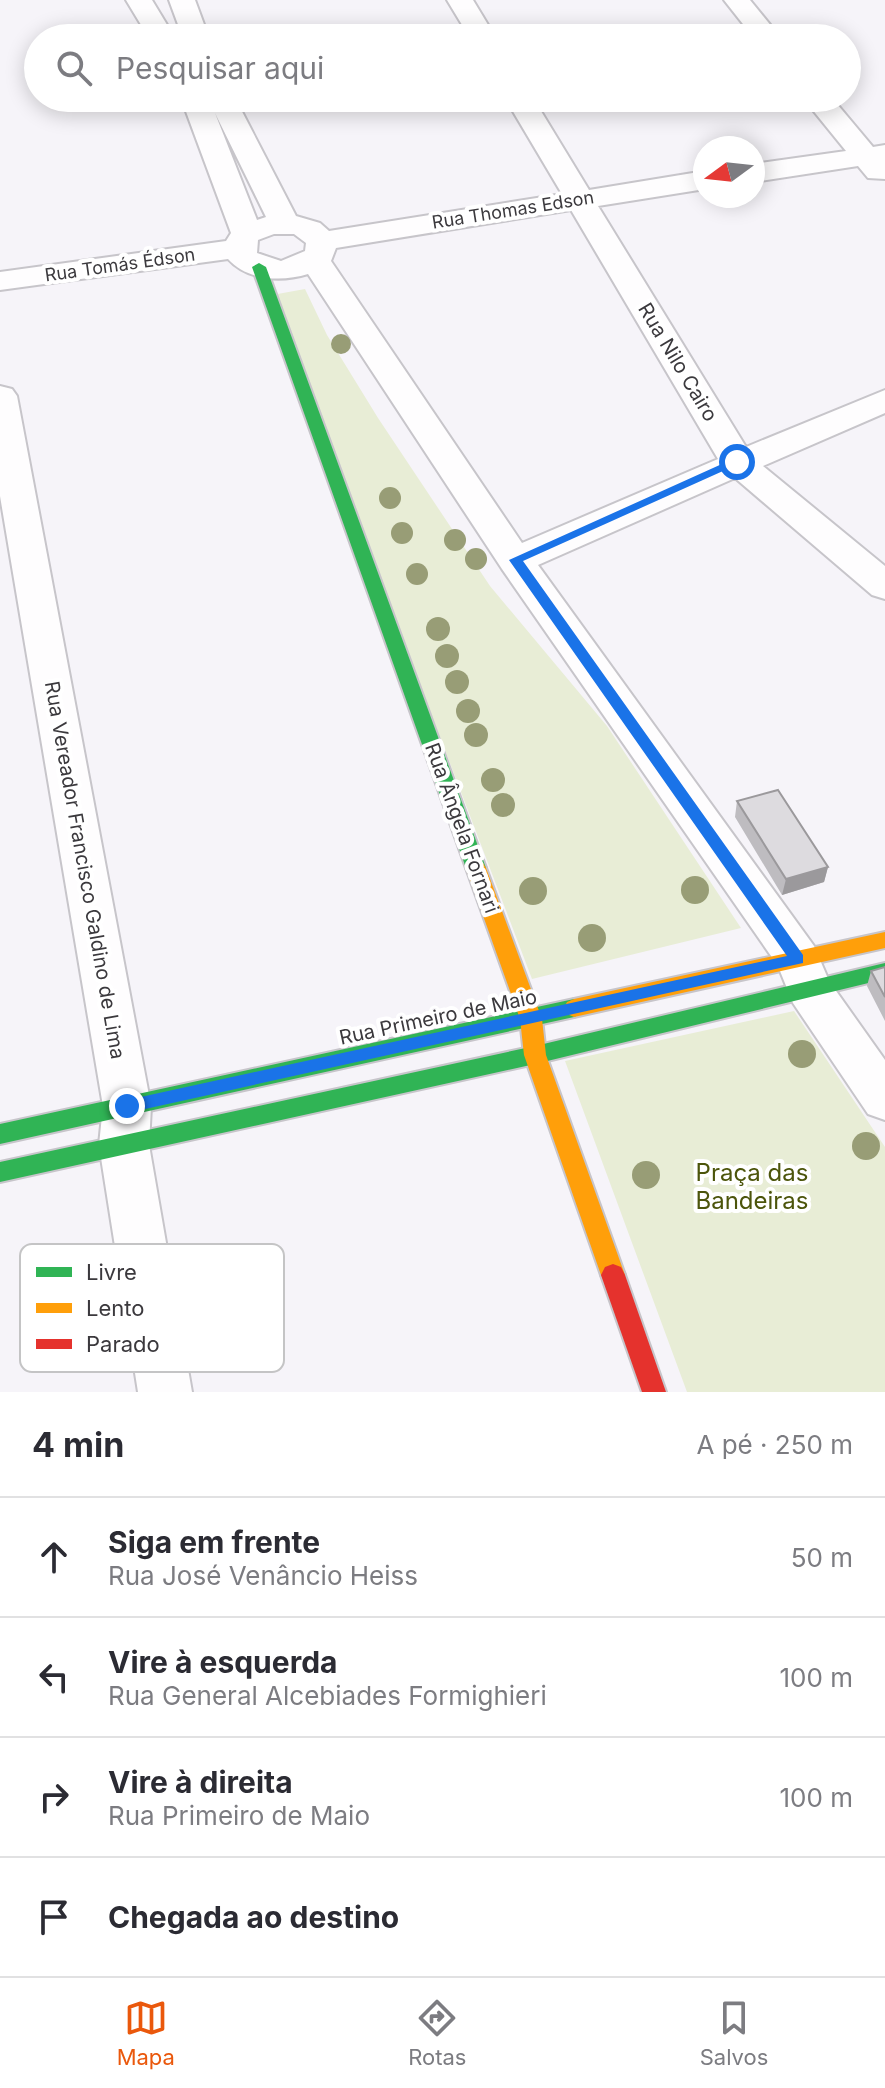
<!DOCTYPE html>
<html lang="pt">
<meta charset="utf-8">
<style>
:root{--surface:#fff;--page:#f7f7f7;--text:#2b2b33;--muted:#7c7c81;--line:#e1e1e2;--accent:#ea580c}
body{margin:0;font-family:Inter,sans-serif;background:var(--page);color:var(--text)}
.compass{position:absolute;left:693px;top:136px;width:72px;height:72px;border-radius:50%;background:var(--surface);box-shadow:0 4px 20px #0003;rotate:255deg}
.stop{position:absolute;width:24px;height:24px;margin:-18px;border:6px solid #1a73e8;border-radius:50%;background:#fff}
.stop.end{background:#1a73e8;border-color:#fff;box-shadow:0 2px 8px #0008}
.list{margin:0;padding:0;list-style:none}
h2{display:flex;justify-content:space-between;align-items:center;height:104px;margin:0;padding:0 32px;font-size:34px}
h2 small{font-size:26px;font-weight:400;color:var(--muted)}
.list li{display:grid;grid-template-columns:52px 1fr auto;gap:24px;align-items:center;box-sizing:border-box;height:120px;padding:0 32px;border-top:2px solid var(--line)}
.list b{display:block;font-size:30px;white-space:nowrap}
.list p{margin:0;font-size:26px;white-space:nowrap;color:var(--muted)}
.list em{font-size:26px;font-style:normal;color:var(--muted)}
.icon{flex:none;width:44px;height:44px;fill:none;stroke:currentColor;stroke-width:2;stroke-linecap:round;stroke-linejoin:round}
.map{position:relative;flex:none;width:885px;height:1392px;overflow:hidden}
.search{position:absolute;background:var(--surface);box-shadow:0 4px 20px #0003;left:24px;right:24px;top:24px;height:88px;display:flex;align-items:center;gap:20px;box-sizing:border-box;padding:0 28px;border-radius:44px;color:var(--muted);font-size:30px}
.sheet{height:584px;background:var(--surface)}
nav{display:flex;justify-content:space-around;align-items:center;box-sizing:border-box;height:112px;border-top:2px solid var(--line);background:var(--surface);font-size:22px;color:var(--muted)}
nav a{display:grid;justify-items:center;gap:4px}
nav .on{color:var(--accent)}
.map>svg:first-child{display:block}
.green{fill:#e8edd6}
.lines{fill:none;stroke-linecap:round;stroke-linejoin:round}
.street-casing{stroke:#c7c5ca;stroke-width:4}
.fast-casing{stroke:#c7c5ca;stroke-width:4}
.slow-casing{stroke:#c7c5ca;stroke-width:4}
.jam-casing{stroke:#c7c5ca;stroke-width:4}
.street{fill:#fefdfe;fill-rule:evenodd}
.fast{fill:#30b455;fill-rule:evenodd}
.slow{fill:#ff9f0a;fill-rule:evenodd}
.jam{fill:#e5322d;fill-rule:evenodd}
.tree{fill:#989d76}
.wall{fill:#bebcc0}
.shaded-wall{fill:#9b999c}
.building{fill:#dddbdf;stroke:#9b999c;stroke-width:2}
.route{fill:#1a73e8}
.labels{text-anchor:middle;stroke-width:8;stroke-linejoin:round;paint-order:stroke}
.far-street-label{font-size:18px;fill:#3b393d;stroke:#fff}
.street-label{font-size:20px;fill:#3b393d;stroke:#fff}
.near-park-label{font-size:24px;fill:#4c550b;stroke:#fff}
.key{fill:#fff;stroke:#c4c4c5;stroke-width:2}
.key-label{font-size:22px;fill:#3b393d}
</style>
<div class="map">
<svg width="885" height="1392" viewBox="0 0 885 1392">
<rect width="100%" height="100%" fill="#f6f4f9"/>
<path class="green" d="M 305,289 L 327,335 L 378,418 L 490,586 L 607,726 L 741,928 L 532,979 L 272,295 Z
M 794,1011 L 885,1147 L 885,1392 L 687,1392 L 565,1061 Z"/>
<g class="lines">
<defs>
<path id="street" d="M 126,0 L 152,0 L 175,38 L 149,38 Z
M 169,0 L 195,0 L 209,38 L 183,38 Z
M 447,0 L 473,0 L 496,38 L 470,38 Z
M 724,0 L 750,0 L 781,38 L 754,38 Z
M 181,98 L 235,98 L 296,216 L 320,223 L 329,231 L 562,194 L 505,98 L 533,98 L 589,190 L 705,171 L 705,189 L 598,206 L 746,447 L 885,390 L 885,413 L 763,466 L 885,566 L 885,599 L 872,595 L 735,478 L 538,565 L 814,946 L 829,981 L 885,1060 L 885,1120 L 868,1114 L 793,1003 L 778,966 L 502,569 L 308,274 C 282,282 248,281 228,259 L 0,290 L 0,272 L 226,241 L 231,233 ZM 215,113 L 266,217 L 257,220 ZM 571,210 L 718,459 L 522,543 L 331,261 L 336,248 ZM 274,234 L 294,234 L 306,243 L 305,251 L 281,261 L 257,253 L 258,240 Z
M 803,98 L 832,98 L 873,147 L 885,145 L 885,179 L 868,178 L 858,166 L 753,182 L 753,164 L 846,151 Z
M 0,386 L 12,389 L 17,396 L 151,1106 L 149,1145 L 192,1392 L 138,1392 L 99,1145 L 103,1106 L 0,496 Z"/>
<path id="fast" d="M 259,263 L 266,267 L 486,868 L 483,873 L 476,876 L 469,873 L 466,868 L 252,267 Z
M 885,963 L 885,979 L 535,1064 L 0,1182 L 0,1162 L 535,1046 Z
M 574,999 L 581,1002 L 584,1008 L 581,1014 L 574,1017 L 0,1144 L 0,1124 Z"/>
<path id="slow" d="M 476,860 L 483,863 L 486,868 L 542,1019 L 546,1055 L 625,1275 L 621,1283 L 613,1286 L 605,1283 L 601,1275 L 524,1055 L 520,1019 L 466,868 L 469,863 Z
M 885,932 L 885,948 L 574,1017 L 567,1014 L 564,1008 L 567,1002 L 574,999 Z"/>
<path id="jam" d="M 613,1264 L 621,1267 L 625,1275 L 666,1392 L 642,1392 L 601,1275 L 605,1267 Z"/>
</defs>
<use href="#street" class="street-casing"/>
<use href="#fast" class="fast-casing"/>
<use href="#slow" class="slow-casing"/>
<use href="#jam" class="jam-casing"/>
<use href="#street" class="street"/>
<use href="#fast" class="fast"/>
<use href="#slow" class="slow"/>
<use href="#jam" class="jam"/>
</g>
<g class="tree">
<circle cx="341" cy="344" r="10"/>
<circle cx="390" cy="498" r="11"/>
<circle cx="402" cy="533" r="11"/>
<circle cx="455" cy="540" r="11"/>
<circle cx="476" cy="559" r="11"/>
<circle cx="417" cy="574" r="11"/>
<circle cx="438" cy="629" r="12"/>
<circle cx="447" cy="656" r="12"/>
<circle cx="457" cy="682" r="12"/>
<circle cx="468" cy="711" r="12"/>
<circle cx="476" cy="735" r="12"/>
<circle cx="493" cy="780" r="12"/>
<circle cx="503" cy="805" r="12"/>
<circle cx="695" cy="890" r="14"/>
<circle cx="533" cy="891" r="14"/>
<circle cx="592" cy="938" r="14"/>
<circle cx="802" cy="1054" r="14"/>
<circle cx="866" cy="1146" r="14"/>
<circle cx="646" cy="1175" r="14"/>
</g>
<path class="wall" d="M 737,801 L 828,867 L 824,882 L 782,895 L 735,817 Z
M 885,967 L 885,1021 L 867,986 L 871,971 Z"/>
<path class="shaded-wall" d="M 828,867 L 824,882 L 782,895 L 786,879 Z"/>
<path class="building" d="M 778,790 L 828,867 L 786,879 L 737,801 Z
M 885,967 L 885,997 L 871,971 Z"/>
<path class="route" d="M 733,459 L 743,462 L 523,561 L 803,955 L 803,963 L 127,1113 L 122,1111 L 122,1102 L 127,1100 L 787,956 L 509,560 Z"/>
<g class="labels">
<g class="far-street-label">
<text transform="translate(513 210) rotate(-9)" y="6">Rua Thomas Edson</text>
<text transform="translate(120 265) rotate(-8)" y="6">Rua Tomás Édson</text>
</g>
<g class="street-label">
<text transform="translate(678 362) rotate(59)" y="7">Rua Nilo Cairo</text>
<text transform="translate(462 828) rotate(70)" y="7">Rua Ângela Fornari</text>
<text transform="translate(85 870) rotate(80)" y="7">Rua Vereador Francisco Galdino de Lima</text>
<text transform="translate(438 1017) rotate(-12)" y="7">Rua Primeiro de Maio</text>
</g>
<g class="near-park-label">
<text x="752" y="1181">Praça das<tspan x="752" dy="28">Bandeiras</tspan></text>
</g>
</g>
<rect x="20" y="1244" width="264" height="128" rx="12" class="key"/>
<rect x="36" y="1267" width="36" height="10" fill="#30b455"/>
<rect x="36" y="1303" width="36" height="10" fill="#ff9f0a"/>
<rect x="36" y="1339" width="36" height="10" fill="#e5322d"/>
<g class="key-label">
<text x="86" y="1280">Livre</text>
<text x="86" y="1316">Lento</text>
<text x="86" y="1352">Parado</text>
</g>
</svg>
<svg class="compass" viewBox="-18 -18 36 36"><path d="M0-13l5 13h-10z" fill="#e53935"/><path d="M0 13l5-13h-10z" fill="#7c7c81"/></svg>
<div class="stop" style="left:737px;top:462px"></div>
<div class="stop end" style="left:127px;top:1106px"></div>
<div class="search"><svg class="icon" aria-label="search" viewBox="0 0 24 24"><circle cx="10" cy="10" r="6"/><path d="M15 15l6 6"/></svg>Pesquisar aqui</div>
</div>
<section class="sheet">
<h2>4 min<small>A pé · 250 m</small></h2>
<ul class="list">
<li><svg class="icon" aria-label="ahead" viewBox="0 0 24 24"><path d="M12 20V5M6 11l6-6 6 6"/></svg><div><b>Siga em frente</b><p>Rua José Venâncio Heiss</p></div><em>50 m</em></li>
<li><svg class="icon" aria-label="left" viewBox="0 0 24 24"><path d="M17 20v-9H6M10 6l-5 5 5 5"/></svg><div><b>Vire à esquerda</b><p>Rua General Alcebiades Formighieri</p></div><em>100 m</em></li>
<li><svg class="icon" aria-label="right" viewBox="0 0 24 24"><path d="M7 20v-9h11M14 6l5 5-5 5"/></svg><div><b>Vire à direita</b><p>Rua Primeiro de Maio</p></div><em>100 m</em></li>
<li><svg class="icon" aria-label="arrive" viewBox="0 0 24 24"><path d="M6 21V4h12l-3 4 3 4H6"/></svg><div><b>Chegada ao destino</b></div></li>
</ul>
</section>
<nav>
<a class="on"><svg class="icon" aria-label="map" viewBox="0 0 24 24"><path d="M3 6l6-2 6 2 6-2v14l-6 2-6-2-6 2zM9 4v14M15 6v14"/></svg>Mapa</a>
<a><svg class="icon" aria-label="directions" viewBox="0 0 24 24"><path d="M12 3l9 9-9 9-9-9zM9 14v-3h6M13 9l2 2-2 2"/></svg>Rotas</a>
<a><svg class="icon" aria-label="saved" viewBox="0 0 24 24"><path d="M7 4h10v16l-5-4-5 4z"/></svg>Salvos</a>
</nav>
